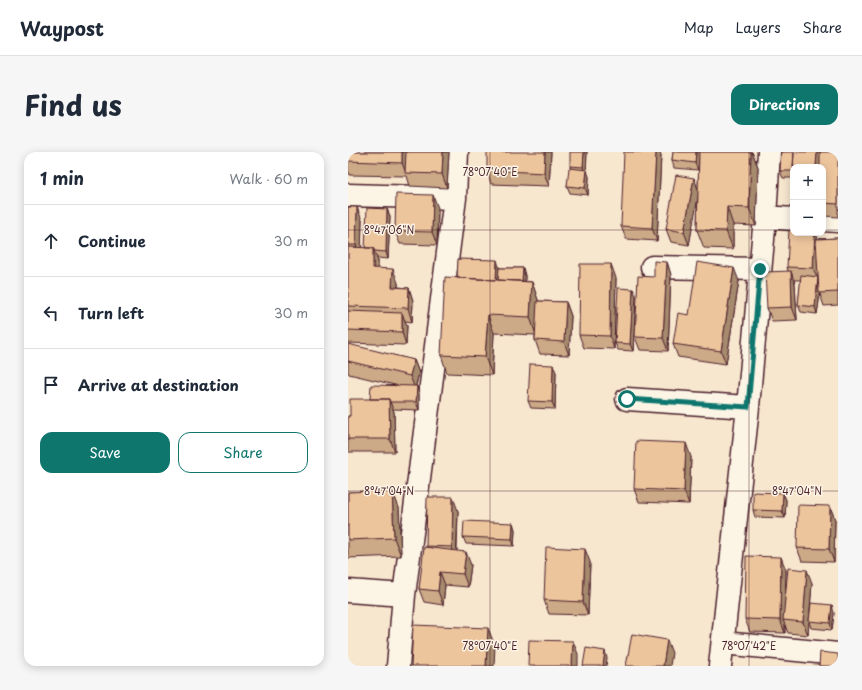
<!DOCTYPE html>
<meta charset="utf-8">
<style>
:root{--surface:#fff;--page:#f6f6f7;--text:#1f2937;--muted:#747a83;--line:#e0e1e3;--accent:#0f766e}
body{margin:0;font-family:"Playpen Sans",sans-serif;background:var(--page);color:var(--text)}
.controls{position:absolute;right:12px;top:12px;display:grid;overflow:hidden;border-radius:8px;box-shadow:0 2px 10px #0003}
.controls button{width:36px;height:36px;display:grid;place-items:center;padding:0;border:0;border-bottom:1px solid var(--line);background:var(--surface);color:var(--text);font:20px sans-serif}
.stop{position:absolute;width:12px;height:12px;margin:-9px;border:3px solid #0f766e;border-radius:50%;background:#fff}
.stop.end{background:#0f766e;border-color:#fff;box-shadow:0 1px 4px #0008}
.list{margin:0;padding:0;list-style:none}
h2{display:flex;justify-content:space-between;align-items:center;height:52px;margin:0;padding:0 16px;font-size:17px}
h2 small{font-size:13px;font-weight:400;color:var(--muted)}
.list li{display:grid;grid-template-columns:26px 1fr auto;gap:12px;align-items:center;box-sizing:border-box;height:72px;padding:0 16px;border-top:1px solid var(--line)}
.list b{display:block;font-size:15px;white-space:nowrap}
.list em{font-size:13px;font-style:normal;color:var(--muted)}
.actions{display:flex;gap:8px;padding:12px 16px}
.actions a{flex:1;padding:9px 0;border:1px solid var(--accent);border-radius:12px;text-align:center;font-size:14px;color:var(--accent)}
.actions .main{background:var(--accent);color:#fff}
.icon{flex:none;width:22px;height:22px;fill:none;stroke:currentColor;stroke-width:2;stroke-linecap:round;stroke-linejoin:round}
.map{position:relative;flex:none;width:490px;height:514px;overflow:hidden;border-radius:12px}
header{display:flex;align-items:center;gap:24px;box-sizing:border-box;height:56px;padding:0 20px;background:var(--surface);border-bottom:1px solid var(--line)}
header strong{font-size:19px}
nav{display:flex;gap:22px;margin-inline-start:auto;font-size:14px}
.intro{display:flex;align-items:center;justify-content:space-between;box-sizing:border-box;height:96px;padding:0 24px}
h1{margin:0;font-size:28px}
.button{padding:10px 18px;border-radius:12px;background:var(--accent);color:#fff;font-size:14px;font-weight:700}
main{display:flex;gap:24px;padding:0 24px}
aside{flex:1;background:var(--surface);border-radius:12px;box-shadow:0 2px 10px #0003}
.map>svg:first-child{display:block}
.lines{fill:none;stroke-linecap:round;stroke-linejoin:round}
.minor-casing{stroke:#4a1f2b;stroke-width:25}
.minor{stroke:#fcf5e5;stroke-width:22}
.wall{fill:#cca987;stroke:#4a1f2b}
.shaded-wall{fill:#a68a6e;stroke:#4a1f2b}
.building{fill:#edc59d;stroke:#4a1f2b}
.route{stroke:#0f766e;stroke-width:5}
.ticks{fill:none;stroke:#4a1f2b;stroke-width:1;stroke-opacity:0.45}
.ticks-label{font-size:10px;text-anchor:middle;fill:#4a1f2b;stroke:#fcf5e5;stroke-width:3;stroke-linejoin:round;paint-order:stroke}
</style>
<header>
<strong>Waypost</strong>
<nav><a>Map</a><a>Layers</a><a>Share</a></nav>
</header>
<div class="intro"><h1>Find us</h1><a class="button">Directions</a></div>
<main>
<aside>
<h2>1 min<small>Walk · 60 m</small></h2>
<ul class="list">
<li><svg class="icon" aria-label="ahead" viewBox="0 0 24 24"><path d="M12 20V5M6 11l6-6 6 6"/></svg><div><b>Continue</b></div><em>30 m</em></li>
<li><svg class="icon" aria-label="left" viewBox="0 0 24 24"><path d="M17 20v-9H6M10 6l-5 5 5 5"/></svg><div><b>Turn left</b></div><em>30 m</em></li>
<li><svg class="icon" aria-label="arrive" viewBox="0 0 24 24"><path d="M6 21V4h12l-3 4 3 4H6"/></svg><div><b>Arrive at destination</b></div></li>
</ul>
<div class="actions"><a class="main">Save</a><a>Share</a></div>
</aside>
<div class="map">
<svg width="490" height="514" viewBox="0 0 490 514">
<rect width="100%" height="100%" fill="#f8e7cf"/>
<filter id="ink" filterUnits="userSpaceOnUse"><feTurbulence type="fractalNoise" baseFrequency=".025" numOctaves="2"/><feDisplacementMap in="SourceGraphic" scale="8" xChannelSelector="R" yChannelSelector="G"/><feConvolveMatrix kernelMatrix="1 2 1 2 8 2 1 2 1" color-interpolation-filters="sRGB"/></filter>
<g filter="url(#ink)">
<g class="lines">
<defs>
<path id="minor" d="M 0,43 L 107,46
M 417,65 L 445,67
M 475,68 L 490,69
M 304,115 L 412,117
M 279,247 L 400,255
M 0,439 L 56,443
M 375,491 L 490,502
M 50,514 L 56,443 L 107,46 L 109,0
M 372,514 L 400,255 L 417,65 L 421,0"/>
</defs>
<use href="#minor" class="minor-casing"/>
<use href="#minor" class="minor"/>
</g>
<path class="wall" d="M 0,0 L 101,0 L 99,36 L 62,34 L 59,24 L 2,23 L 0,18 Z
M 203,0 L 201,34 L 143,32 L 139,18 Z
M 239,0 L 238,18 L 241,25 L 240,43 L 222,41 L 219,34 L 223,17 L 222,14 Z
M 325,0 L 404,0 L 410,15 L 408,74 L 385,73 L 385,97 L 356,96 L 349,78 L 350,42 L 341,93 L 323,90 L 318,77 L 346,26 L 350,39 L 351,4 L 350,18 L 326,16 L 324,8 Z
M 490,0 L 490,65 L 476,64 L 475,62 L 475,15 L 445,15 L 445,52 L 444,49 L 445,26 L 435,26 L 432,19 Z
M 313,3 L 309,89 L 278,87 L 273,74 Z
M 0,55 L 14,68 L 13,95 L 17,96 L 39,57 L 42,64 L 40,107 L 29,106 L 30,109 L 30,117 L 50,131 L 50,135 L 61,136 L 65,149 L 64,170 L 57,169 L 59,174 L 58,193 L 0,191 Z
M 90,56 L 89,93 L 52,92 L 47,79 Z
M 490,86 L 490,153 L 476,154 L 472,142 L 469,162 L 453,160 L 450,153 L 453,128 L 446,128 L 447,132 L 449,168 L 424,169 L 419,156 L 440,119 L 439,115 L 470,87 Z
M 319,110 L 323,123 L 320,199 L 292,198 L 287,185 Z
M 151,116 L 175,116 L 177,124 L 177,129 L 184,130 L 190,148 L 190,149 L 218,150 L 223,164 L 221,203 L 192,202 L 187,188 L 187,183 L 146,181 L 144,223 L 99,221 L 93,203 L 109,126 Z
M 268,126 L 266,197 L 236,196 L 231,183 Z
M 391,129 L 378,212 L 330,205 L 325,192 L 341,163 Z
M 288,144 L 285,199 L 270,198 L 267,191 Z
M 0,193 L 66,208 L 71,221 L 68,234 L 69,234 L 71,241 L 71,258 L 45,257 L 46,260 L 47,300 L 0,300 L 0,264 L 2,264 L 22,247 L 51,234 L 1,222 L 0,219 Z
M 208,220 L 207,257 L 183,256 L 180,249 Z
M 343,305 L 341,352 L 291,350 L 286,337 Z
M 44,338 L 51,356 L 53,404 L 0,406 L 0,340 Z
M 435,341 L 438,348 L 437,366 L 407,365 L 405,358 Z
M 482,354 L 487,368 L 486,410 L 454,409 L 449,396 Z
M 110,359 L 109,399 L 123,413 L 120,435 L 97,433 L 95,453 L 76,450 L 71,437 L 78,395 L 78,394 Z
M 165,371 L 167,378 L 166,394 L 118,392 L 115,385 Z
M 242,410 L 240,463 L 201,462 L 196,448 Z
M 438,418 L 437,444 L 464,431 L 462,457 L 486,461 L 484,478 L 463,476 L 461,469 L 460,483 L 440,481 L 437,473 L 437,481 L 402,480 L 397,467 Z"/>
<path class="shaded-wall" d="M 54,0 L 60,0 L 58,21 L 54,11 Z
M 95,0 L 101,0 L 99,36 L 94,22 Z
M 197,0 L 203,0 L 201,34 L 196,21 Z
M 236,0 L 239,0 L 238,22 L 235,15 Z
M 308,0 L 312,0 L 313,3 L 309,89 L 304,76 Z
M 348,0 L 352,0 L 350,18 L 347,11 Z
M 403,0 L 404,0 L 410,15 L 408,74 L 401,56 Z
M 469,0 L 474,0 L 473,15 L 468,15 Z
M 239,18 L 241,25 L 240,43 L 237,36 Z
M 346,26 L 351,40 L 341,93 L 336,80 Z
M 85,43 L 90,56 L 89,93 L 84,80 Z
M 9,55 L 14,68 L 13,107 L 8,93 Z
M 379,55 L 385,73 L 385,97 L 378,79 Z
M 39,57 L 42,64 L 40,107 L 38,100 Z
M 467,81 L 468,81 L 472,93 L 471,141 L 472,142 L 469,162 L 467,155 L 470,128 L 465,116 Z
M 25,96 L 30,109 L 30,130 L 25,116 Z
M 149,108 L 151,115 L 151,134 L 148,129 Z
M 319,110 L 323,123 L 320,199 L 315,186 Z
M 263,112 L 268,126 L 266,197 L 262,184 Z
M 175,116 L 177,124 L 176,142 L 174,135 Z
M 386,116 L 391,129 L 378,212 L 373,199 Z
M 45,117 L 50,131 L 49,149 L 44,135 Z
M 443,119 L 447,132 L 449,168 L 444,155 Z
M 184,130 L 190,148 L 188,183 L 182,165 Z
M 61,136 L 65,149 L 64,170 L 60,156 Z
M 285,137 L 288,144 L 285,199 L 282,192 Z
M 218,150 L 223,164 L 221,203 L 216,190 Z
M 54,161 L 59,174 L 58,193 L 54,180 Z
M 140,163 L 146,181 L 144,223 L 137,205 Z
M 66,208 L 71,221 L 67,237 L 62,224 Z
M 205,213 L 208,220 L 207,257 L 204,250 Z
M 69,234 L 71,241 L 71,258 L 68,250 Z
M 41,247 L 46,260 L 47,300 L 42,287 Z
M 338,291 L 343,305 L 341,352 L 336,339 Z
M 44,338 L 51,356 L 53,404 L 46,386 Z
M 435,341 L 438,348 L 437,366 L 434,359 Z
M 105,345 L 110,359 L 108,408 L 104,395 Z
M 482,354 L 487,368 L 486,410 L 481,397 Z
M 165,371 L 167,378 L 166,394 L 164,387 Z
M 237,397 L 242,410 L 240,463 L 235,450 Z
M 118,400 L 123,413 L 120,435 L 115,422 Z
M 433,405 L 438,418 L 437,468 L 435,468 L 437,473 L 437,481 L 432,468 Z
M 459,418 L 464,431 L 460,483 L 455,470 Z
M 92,420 L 97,433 L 95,453 L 90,439 Z
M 484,453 L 486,461 L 484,478 L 482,471 Z
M 140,476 L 147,494 L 146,514 L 138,514 Z
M 319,488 L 324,501 L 322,514 L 315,514 Z
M 225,489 L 230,502 L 230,514 L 224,514 Z
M 257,499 L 259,506 L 258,514 L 255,514 Z"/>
<path class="building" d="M 0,0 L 54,0 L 54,11 L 0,9 Z
M 58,0 L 95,0 L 94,22 L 57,21 Z
M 139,0 L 197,0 L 196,21 L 139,18 Z
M 222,0 L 236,0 L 235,15 L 222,14 Z
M 276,0 L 308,0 L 304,76 L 273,74 Z
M 325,0 L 348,0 L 347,11 L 324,8 Z
M 351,0 L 403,0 L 401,56 L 379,55 L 378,79 L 349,78 Z
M 433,0 L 446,0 L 445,19 L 432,19 Z
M 446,0 L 469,0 L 468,15 L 445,15 Z
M 472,0 L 490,0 L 490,52 L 475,51 L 475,15 L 472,15 Z
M 221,16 L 239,18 L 237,36 L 219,34 Z
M 445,19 L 445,49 L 444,49 Z
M 328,23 L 346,26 L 336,80 L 318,77 Z
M 48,42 L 85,43 L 84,80 L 47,79 Z
M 0,55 L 9,55 L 8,93 L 0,93 Z
M 19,56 L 39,57 L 38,100 L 27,99 L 25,96 L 17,96 Z
M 441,78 L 445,78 L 445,81 L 467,81 L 465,116 L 439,115 Z
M 490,86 L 490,140 L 471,141 L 468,87 Z
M 0,95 L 25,96 L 25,116 L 45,117 L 44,135 L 61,136 L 60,156 L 0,154 Z
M 110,107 L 149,108 L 148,128 L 109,126 Z
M 306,109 L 319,110 L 315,186 L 287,185 L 290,124 L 306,125 Z
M 349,110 L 386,116 L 373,199 L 325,192 L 330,161 L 341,163 Z
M 232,112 L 263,112 L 262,184 L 231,183 Z
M 151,116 L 175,116 L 174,129 L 150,128 Z
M 443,119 L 444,155 L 419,156 L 417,120 Z
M 453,123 L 470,125 L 467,155 L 450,153 Z
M 97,125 L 184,130 L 182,165 L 140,163 L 137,205 L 93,203 Z
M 270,136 L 285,137 L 282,192 L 267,191 Z
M 189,149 L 218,150 L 216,190 L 187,188 Z
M 0,159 L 54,161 L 54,180 L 0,178 Z
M 0,192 L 66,208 L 62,224 L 0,209 Z
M 182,212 L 205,213 L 204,250 L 180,249 Z
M 23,233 L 69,234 L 68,250 L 42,250 L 41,247 L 22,247 Z
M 2,247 L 41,247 L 42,287 L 0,287 L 0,264 L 2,264 Z
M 288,289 L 338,291 L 336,339 L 286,337 Z
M 44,338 L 46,386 L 0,388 L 0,340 Z
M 405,340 L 435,341 L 434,359 L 405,358 Z
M 79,345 L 105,345 L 104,395 L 78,394 Z
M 450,353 L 482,354 L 481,397 L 449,396 Z
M 116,369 L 165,371 L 164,387 L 115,385 Z
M 76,395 L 118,400 L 115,422 L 92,420 L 90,439 L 71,437 Z
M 198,395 L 237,397 L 235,450 L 196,448 Z
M 398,404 L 433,405 L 432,468 L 397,467 Z
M 440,416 L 459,418 L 455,470 L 435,468 Z
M 463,451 L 484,453 L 482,471 L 461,469 Z
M 65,473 L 140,476 L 138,514 L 63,514 Z
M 284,482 L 319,488 L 315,514 L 278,514 Z
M 181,488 L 225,489 L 224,514 L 180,514 Z
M 238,496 L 257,499 L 255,514 L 235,514 Z
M 472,500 L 490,502 L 490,514 L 471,514 Z"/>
</g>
<g class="lines" filter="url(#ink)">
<path class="route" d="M 279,247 L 400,255 L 412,117"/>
</g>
<path class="ticks" d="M 142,0 L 142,514M 401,0 L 401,514M 0,78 L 445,78M 475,78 L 490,78M 0,339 L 490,339"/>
<g class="ticks-label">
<text x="142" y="24">78°07'40"E</text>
<text x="41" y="82">8°47'06"N</text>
<text x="41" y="343">8°47'04"N</text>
<text x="449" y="343">8°47'04"N</text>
<text x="142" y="498">78°07'40"E</text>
<text x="401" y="498">78°07'42"E</text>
</g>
</svg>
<div class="controls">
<button>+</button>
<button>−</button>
</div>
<div class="stop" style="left:279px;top:247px"></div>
<div class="stop end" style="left:412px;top:117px"></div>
</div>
</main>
